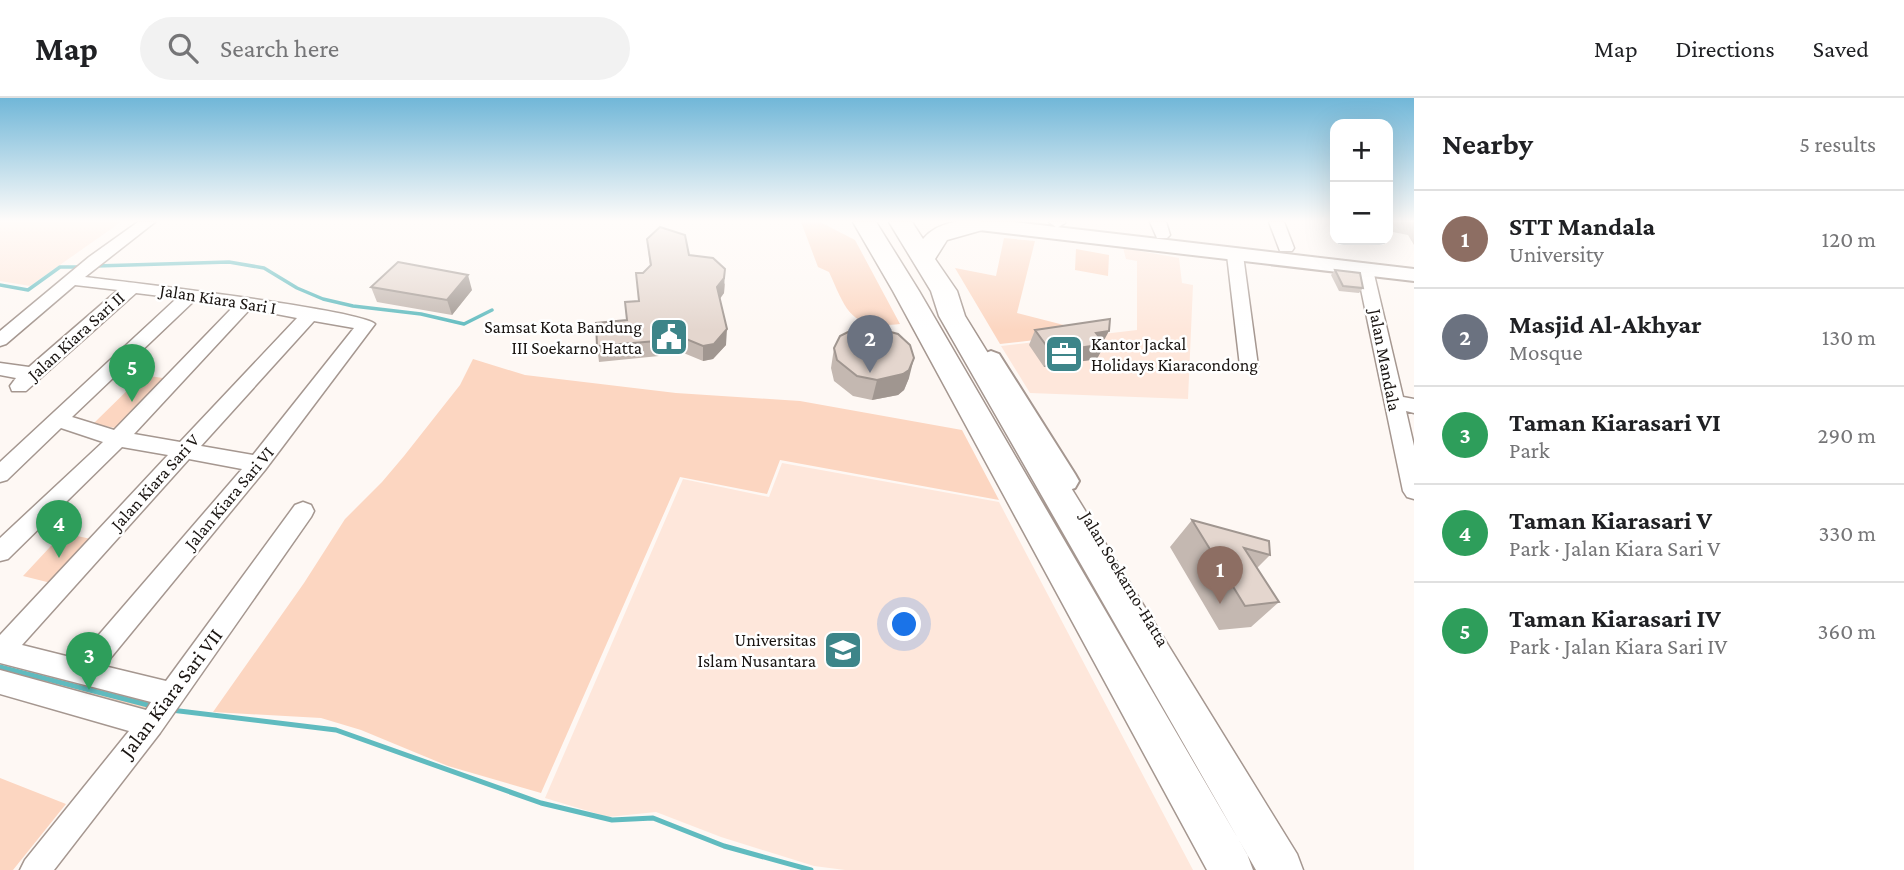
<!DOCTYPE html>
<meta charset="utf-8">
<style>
:root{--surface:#fff;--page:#f2f2f2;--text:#202124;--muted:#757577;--line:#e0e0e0;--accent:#3d8589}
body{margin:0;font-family:"Crimson Pro",serif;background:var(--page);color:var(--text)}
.controls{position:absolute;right:21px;top:21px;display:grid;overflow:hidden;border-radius:14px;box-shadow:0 7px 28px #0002}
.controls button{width:63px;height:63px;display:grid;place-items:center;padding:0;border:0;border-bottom:2px solid var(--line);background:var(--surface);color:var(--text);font:35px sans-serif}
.you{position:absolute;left:905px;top:527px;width:24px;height:24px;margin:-18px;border:5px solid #fff;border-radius:50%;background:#1a73e8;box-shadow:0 0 0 10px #1a73e833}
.badge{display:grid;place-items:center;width:46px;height:46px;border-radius:50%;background:var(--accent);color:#fff;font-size:23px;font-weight:700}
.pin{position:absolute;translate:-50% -58px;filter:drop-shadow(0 2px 4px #0008)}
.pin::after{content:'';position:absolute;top:37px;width:24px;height:21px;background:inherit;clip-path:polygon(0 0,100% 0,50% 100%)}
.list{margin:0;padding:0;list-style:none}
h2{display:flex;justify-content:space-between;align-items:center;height:91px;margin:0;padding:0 28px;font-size:30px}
h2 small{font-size:23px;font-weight:400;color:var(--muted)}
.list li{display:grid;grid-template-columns:46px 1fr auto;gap:21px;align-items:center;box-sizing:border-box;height:98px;padding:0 28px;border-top:2px solid var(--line)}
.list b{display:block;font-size:26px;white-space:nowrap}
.list p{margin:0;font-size:23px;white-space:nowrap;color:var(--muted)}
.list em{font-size:23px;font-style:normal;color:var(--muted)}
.icon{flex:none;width:38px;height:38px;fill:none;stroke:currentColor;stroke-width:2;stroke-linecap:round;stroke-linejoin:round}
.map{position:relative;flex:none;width:1414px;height:772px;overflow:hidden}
header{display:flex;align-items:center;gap:42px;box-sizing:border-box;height:98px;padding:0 35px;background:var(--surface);border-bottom:2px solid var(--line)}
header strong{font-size:33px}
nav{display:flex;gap:38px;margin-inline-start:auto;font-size:24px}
.search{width:490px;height:63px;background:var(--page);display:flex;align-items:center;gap:18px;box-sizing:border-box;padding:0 24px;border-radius:38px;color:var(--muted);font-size:26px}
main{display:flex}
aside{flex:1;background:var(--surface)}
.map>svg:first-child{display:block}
.built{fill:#fee7db}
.green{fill:#fcd6c1}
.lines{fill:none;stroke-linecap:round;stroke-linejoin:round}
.stream-far1{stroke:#60bbbf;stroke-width:3.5}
.stream{stroke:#60bbbf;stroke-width:5}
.minor-casing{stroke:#a59790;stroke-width:3}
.major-casing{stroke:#a59790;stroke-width:4}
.highway-casing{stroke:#a59790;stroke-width:3}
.minor{fill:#fff;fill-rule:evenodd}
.major{fill:#fff;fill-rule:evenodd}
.highway{fill:#fff;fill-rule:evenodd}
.wall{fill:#c4b8b1}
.shaded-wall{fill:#a09690}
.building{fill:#e4d6ce;stroke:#a09690;stroke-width:2}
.labels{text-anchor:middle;stroke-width:5;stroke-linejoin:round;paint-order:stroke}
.street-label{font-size:18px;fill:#1a1512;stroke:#fff}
.poi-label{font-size:18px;fill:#1a1512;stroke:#fff;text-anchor:end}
.near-street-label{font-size:21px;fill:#1a1512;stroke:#fff}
</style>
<header>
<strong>Map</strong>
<div class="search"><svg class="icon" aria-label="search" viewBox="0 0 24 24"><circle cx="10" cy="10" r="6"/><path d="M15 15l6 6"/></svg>Search here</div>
<nav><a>Map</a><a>Directions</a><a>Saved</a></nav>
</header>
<main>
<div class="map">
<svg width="1414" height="772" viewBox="0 0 1414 772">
<rect width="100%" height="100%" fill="#fef8f4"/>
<path class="built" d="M 0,124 L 121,124 L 30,188 L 0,183 Z
M 1123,150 L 1179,160 L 1182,185 L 1193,187 L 1188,301 L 1030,295 L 1001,248 L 1137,232 L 1137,163 L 1126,161 Z
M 782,365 L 999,404 L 1193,772 L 845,772 L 814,768 L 721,739 L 656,714 L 608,719 L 545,700 L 683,381 L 769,399 Z"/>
<path class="green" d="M 801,124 L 820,124 L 855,142 L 900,226 C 851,232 847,214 829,174 L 818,169 Z
M 1004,140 L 1035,143 L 1017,215 L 1095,235 L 1000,246 L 955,170 L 996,178 Z
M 1076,151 L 1109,157 L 1108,178 L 1075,172 Z
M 473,261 L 525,277 L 676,295 L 800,303 L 962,332 L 999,402 L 780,362 L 767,396 L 680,379 L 541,695 L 448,668 L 361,632 L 321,620 L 213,614 L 304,485 L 345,421 L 382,384 L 404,358 L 460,287 Z
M 143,277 L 169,281 L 121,331 L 93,326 Z
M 63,435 L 96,442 L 55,486 L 23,478 Z
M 36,564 L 163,595 L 140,623 L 16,588 Z
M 0,680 L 66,706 L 13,772 L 0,772 Z"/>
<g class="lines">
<path class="stream-far1" d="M 96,168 L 229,164 L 264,170 L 297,190 L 323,201 L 353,208 L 421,216 L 464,226 L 492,212
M 0,187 L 28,192 L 60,169 L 79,169"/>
<path class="stream" d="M 0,569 L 152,608
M 171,612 L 336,632 L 541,705 L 612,722 L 653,720 L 724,748 L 811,772"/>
<defs>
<path id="minor" d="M 138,124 L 155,124 L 85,179 C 120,183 364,212 375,226 L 265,372 L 104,568 L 166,583 L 295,407 L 303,404 L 311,407 L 314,413 L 311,419 L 160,635 L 54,772 L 20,772 L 25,762 L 129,633 L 0,596 L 0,572 L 146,612 L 151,604 L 0,565 L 0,537 L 168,357 L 122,349 L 8,461 L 0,463 L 0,440 L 103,344 L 61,330 L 7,382 L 0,384 L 0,364 L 177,200 L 136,195 L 26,293 L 12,293 L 10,288 L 16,280 L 0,277 L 0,265 L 29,269 L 118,192 L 75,187 L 6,246 L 0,248 L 0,233 L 89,159 ZM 195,202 L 233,209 L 114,332 L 72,319 ZM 250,211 L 297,220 L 180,344 L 134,336 ZM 314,223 L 354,230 L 253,357 L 201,348 ZM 189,361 L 242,371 L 78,561 L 22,547 Z
M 1049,124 L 1065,124 L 1065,125 L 1057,130 Z
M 1150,124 L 1166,124 L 1170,137 L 1167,140 L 1157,140 Z
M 1269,124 L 1284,124 L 1294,150 L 1292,153 L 1280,153 Z
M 1235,152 L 1243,157 L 1258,268 L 1256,272 L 1242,272 L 1240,268 L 1227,157 Z
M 1365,167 L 1373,172 L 1403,299 L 1414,301 L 1414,315 L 1406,313 L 1414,348 L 1414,401 L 1407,399 L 1403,393 L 1357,172 Z"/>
<path id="major" d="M 953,124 L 1014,124 L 1414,171 L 1414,183 L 962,130 Z
M 991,253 L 999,256 L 1075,376 L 1079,383 L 1075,390 L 1066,393 L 1057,390 L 980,261 L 983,256 Z"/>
<path id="highway" d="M 853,124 L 876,124 L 919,193 L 1247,756 L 1253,772 L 1207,772 L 893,193 Z
M 889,124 L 912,124 L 923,141 C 937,123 969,119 989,126 L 986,131 L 947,142 L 935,161 L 957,193 L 965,218 L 1297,756 L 1303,772 L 1256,772 L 939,218 L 931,193 Z"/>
</defs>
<use href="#minor" class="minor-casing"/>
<use href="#major" class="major-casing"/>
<use href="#highway" class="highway-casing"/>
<use href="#minor" class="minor"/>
<use href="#major" class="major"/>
<use href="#highway" class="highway"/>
</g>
<path class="wall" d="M 1388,124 L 1414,124 L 1414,147 L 1408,137 L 1388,133 Z
M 647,141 L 689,157 L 725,186 L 724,195 L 720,201 L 726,247 L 713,261 L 703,263 L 669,249 L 669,257 L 599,264 L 597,248 L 627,222 L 638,203 L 650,168 Z
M 1335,172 L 1363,190 L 1359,195 L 1339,193 L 1331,177 Z
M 371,189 L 472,192 L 452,217 L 377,204 Z
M 1035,232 L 1097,261 L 1044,269 L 1029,247 Z
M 834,250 L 909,280 L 904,292 L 898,297 L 872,302 L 853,298 L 834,283 L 831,270 Z
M 1192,422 L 1270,457 L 1257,470 L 1279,504 L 1251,529 L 1219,532 L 1170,449 Z"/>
<path class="shaded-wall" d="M 725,171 L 724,195 L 717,204 L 717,189 Z
M 468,177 L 472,192 L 452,217 L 447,202 Z
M 727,231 L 726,247 L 713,261 L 703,263 L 703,248 Z
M 1109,233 L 1102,246 L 1105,246 L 1097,261 L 1044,269 L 1051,254 L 1096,235 Z
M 914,260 L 909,280 L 904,292 L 898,297 L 872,302 L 877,282 Z"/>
<path class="building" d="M 660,129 L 685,137 L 689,157 L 713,160 L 725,171 L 724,180 L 717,189 L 727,231 L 714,246 L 703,248 L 667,233 L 668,242 L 597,248 L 596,225 L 627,222 L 625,204 L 639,203 L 636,175 L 643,175 L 651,167 L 647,141 Z
M 398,164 L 468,177 L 447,202 L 371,189 Z
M 1335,172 L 1360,175 L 1363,190 L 1343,188 Z
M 1110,221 L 1109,233 L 1096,235 L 1105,246 L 1051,254 L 1035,232 Z
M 872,229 L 898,236 L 910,247 L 914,260 L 909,272 L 903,276 L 877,282 L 857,278 L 837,262 L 834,250 L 840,238 L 854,231 Z
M 1192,422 L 1269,443 L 1270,457 L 1244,450 L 1279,504 L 1245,508 Z"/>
<linearGradient id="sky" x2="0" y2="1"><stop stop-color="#71b7d8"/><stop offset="0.53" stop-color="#fffcfa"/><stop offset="1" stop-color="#fffcfa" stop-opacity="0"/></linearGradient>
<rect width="1414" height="232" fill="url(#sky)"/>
<defs>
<symbol id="civic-square" viewBox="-11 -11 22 22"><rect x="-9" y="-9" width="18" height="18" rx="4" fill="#3d8589" stroke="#fff"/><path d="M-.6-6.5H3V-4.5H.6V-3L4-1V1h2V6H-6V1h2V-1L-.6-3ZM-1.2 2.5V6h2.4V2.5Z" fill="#fff"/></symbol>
<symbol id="office-square" viewBox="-11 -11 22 22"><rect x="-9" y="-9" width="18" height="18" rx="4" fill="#3d8589" stroke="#fff"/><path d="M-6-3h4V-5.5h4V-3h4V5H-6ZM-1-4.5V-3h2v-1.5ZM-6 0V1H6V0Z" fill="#fff"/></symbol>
<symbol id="university-square" viewBox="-11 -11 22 22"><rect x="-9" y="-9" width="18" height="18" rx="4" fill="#3d8589" stroke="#fff"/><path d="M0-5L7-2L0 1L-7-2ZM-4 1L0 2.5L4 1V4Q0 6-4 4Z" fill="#fff"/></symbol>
</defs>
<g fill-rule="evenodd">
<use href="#civic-square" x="647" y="217" width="44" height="44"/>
<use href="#office-square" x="1042" y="234" width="44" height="44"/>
<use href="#university-square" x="821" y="530" width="44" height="44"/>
</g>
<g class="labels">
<g class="street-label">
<text transform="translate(218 201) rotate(9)" y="6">Jalan Kiara Sari I</text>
<text transform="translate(76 238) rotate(-42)" y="6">Jalan Kiara Sari II</text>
<text transform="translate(1385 262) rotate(79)" y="6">Jalan Mandala</text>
<text transform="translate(155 384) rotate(-48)" y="6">Jalan Kiara Sari V</text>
<text transform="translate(229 400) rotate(-50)" y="6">Jalan Kiara Sari VI</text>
<text transform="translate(1125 481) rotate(59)" y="6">Jalan Soekarno-Hatta</text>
</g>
<g class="poi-label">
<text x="642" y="235">Samsat Kota Bandung<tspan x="642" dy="21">III Soekarno Hatta</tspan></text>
<text x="1091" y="252" text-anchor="start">Kantor Jackal<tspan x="1091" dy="21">Holidays Kiaracondong</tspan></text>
<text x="816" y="548">Universitas<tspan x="816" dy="21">Islam Nusantara</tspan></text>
</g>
<g class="near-street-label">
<text transform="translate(171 595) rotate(-53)" y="7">Jalan Kiara Sari VII</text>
</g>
</g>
</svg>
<div class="controls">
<button>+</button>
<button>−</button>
</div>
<div class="you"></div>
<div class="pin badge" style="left:1220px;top:506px;background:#8d6e63">1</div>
<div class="pin badge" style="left:870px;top:275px;background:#6b7280">2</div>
<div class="pin badge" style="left:89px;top:592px;background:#2e9e5b">3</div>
<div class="pin badge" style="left:59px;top:460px;background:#2e9e5b">4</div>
<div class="pin badge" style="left:132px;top:304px;background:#2e9e5b">5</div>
</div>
<aside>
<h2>Nearby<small>5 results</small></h2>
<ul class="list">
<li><span class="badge" style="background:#8d6e63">1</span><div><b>STT Mandala</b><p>University</p></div><em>120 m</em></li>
<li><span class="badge" style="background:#6b7280">2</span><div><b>Masjid Al-Akhyar</b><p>Mosque</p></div><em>130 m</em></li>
<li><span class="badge" style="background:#2e9e5b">3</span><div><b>Taman Kiarasari VI</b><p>Park</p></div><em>290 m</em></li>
<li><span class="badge" style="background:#2e9e5b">4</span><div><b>Taman Kiarasari V</b><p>Park · Jalan Kiara Sari V</p></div><em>330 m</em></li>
<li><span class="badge" style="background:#2e9e5b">5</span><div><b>Taman Kiarasari IV</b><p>Park · Jalan Kiara Sari IV</p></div><em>360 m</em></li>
</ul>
</aside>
</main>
